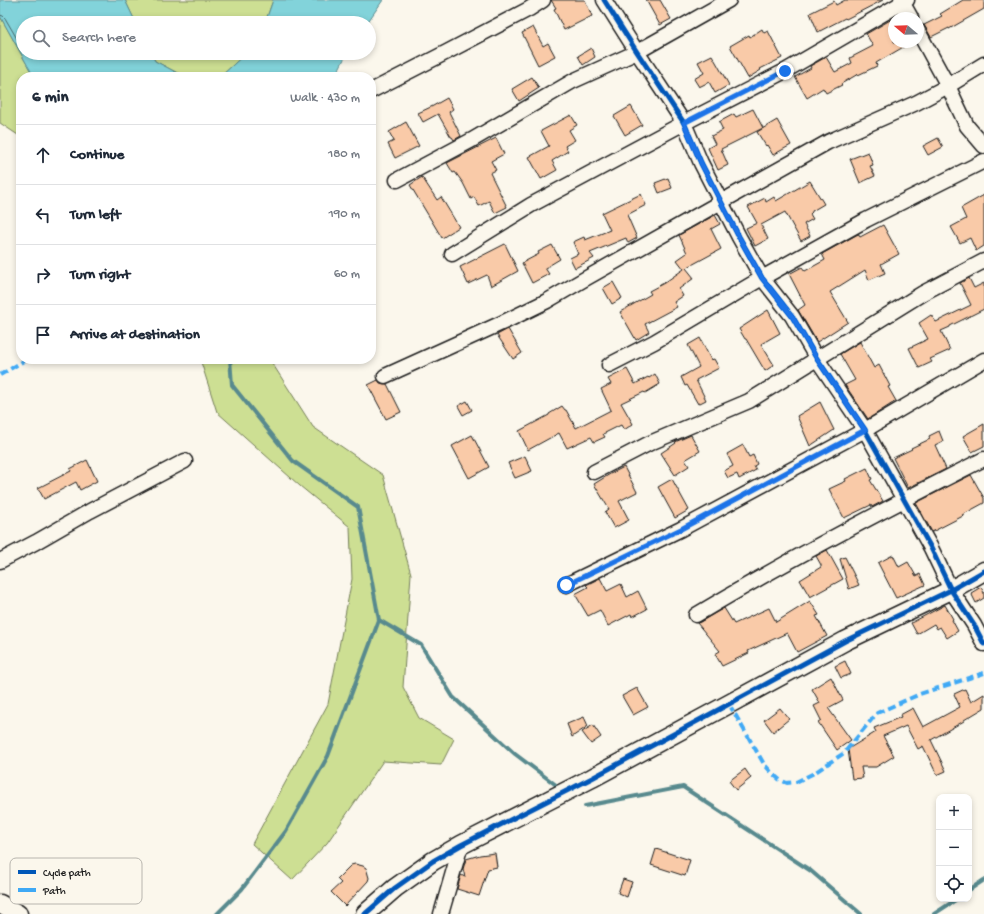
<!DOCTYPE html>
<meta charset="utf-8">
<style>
:root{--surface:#fff;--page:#f2f2f3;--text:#1f2937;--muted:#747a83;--line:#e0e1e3}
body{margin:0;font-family:"Gochi Hand",sans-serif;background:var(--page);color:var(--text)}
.controls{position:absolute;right:12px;bottom:12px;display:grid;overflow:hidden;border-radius:8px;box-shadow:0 2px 6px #0003}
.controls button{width:36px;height:36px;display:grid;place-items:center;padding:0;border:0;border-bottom:1px solid var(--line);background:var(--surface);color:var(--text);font:20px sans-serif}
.compass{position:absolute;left:888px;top:12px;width:36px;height:36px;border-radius:50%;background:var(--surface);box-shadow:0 2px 6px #0003;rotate:289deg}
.stop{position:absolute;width:12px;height:12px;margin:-9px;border:3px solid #1a73e8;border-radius:50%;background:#fff}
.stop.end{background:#1a73e8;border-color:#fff;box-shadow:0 1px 4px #0008}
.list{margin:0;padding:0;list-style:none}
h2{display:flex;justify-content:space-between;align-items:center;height:52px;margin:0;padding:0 16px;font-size:17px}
h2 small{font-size:13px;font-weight:400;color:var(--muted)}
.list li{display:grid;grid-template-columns:26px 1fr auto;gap:12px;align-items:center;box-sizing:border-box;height:60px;padding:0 16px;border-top:1px solid var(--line)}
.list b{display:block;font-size:15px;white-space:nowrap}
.list em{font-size:13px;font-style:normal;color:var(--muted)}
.icon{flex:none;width:22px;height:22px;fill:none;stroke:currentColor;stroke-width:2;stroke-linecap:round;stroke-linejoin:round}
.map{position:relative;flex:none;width:984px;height:914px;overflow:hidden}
.search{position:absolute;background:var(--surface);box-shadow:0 2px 6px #0003;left:16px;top:16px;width:360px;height:44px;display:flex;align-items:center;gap:10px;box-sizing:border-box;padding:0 14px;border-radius:22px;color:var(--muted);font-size:15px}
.panel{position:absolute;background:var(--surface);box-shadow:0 2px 6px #0003;left:16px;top:72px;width:360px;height:292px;border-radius:16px}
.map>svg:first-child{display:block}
.green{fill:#cddf93;stroke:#747e58}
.water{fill:#82d3da;stroke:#598a8e}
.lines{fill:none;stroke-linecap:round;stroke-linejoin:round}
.shore{stroke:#456568;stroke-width:1}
.stream{stroke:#598a8e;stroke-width:4}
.building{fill:#f9caa8;stroke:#1c1c1c}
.minor-casing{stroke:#1c1c1c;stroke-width:17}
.tertiary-casing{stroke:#1c1c1c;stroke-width:21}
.minor{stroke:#fbf7ec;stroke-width:14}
.tertiary{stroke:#fbf7ec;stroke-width:18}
.quiet{stroke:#3fa9f5;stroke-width:4;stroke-dasharray:8 4;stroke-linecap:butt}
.cycleway-casing{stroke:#fbf7ec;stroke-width:8}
.cycleway{stroke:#0057b8;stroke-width:5}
.route{stroke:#1a73e8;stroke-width:5}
.key{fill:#fbf7ec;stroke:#b8b5ae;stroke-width:1}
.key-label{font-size:11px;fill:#1c1c1c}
</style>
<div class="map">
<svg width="984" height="914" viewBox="0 0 984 914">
<rect width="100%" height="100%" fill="#fbf7ec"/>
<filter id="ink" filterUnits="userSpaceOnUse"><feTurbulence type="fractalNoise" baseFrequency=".025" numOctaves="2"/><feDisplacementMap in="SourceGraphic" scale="8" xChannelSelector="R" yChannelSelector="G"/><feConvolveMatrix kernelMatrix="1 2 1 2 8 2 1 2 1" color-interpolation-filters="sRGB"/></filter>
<g filter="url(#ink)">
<path class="green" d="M 125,0 L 273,0 L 265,23 L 136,23 Z
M 0,16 L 34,77 L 21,77 L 21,137 L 0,123 Z
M 151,53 L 246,53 L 220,77 L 185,77 L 155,61 Z
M 200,359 L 272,359 L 272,363 L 313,427 L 383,475 L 411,574 L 403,687 L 419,718 L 454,739 L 441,765 L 383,761 L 327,843 L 292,880 L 252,844 L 328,704 L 352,579 L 350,527 L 300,486 L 217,412 Z"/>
<path class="water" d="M 0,0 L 125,0 L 136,23 L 23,23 L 23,53 L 151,53 L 155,61 L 185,77 L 34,77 L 0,16 Z
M 273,0 L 383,0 L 367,23 L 265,23 Z
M 246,53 L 347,53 L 335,77 L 220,77 Z"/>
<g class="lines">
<path class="shore" d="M 0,15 L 3,16 L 5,18 L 23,49"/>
<path class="stream" d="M 379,620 L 421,645 L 453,697 L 515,754 L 556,785
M 585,806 L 683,787 L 811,871 L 861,914
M 969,890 L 984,880
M 217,914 L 242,889 L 286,831 L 328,756 L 379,620 L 358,507 L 293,461 L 232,385 L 230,359
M 934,914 L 957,899"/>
</g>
<path class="building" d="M 551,0 L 585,0 L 592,16 L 564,30 L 554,9 L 556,8 Z
M 646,0 L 660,0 L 671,19 L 660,25 Z
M 845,0 L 883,0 L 846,19 L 845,18 L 818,32 L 810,13 L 834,1 L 836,5 Z
M 963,0 L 984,0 L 984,9 L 949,29 L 949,28 L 931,37 L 924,25 L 942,16 L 940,14 Z
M 892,19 L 894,23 L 894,42 L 912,42 L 876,63 L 877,66 L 858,75 L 858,74 L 841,84 L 842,85 L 826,93 L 823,88 L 807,98 L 795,77 L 811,68 L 810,66 L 826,57 L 835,72 L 852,63 L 850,58 L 873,46 L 866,34 Z
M 533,27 L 543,46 L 548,43 L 555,56 L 538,65 L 522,33 Z
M 762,29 L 764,33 L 768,31 L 782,58 L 760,69 L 761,70 L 748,78 L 730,46 L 749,35 L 750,37 Z
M 591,48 L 595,57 L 583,65 L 578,56 Z
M 712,55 L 729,85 L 715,93 L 709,82 L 699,87 L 694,79 L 704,73 L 698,62 Z
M 532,77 L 539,88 L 519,101 L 512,89 Z
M 447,98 L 453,109 L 449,112 L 461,136 L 454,140 L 452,137 L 451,137 L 438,114 L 423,122 L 418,113 L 433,106 Z
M 631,106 L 642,125 L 625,135 L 614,116 Z
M 753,109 L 763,128 L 721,149 L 728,165 L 718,170 L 708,148 L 715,144 L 711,136 L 723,130 L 719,122 L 734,114 L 736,117 Z
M 571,115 L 577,125 L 569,130 L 575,140 L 565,146 L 568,151 L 552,161 L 557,170 L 541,179 L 529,157 L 549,146 L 541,131 Z
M 777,120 L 791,145 L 773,155 L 767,145 L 766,146 L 757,132 Z
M 406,122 L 419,146 L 395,158 L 388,144 L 394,141 L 389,132 Z
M 496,138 L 504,154 L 491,161 L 496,170 L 490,173 L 507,207 L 495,213 L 489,201 L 479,206 L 474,197 L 471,199 L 463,183 L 455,172 L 453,173 L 447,163 Z
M 938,138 L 943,147 L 928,155 L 923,146 Z
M 868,152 L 873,165 L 870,166 L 875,176 L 860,183 L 850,159 Z
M 422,177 L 437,200 L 441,197 L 459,227 L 442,238 L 410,185 Z
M 668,178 L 672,188 L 659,193 L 655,183 Z
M 810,181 L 824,204 L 812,211 L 812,212 L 810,214 L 813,219 L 804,224 L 810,236 L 801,241 L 785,212 L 761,225 L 768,239 L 755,246 L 746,228 L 757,223 L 748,207 L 765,198 L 766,202 L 774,197 L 776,201 Z
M 641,194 L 646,205 L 627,215 L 637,238 L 628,243 L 626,238 L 590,253 L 594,258 L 575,268 L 570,258 L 578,254 L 573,242 L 584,237 L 585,240 L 610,230 L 602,213 Z
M 984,195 L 984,246 L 976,251 L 970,238 L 960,243 L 951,227 L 966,219 L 961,208 Z
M 715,215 L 720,224 L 711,229 L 721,249 L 686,268 L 694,278 L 679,289 L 683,296 L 674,302 L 677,307 L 645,324 L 649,332 L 636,340 L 620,312 L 651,294 L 649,291 L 664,283 L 684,269 L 677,260 L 687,253 L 679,235 Z
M 883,225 L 899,254 L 881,264 L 885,273 L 869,280 L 865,270 L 830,292 L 848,322 L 817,342 L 798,310 L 805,305 L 789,274 L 802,267 L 805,271 L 825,260 L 822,254 L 858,234 L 860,237 Z
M 505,244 L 518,271 L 491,286 L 487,275 L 468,284 L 460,267 Z
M 552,245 L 560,259 L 545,268 L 549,274 L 532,283 L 522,263 L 539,254 L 538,252 Z
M 969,278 L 974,288 L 984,283 L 984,309 L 950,326 L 950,327 L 941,331 L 950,350 L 930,359 L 932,362 L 919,368 L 909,348 L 928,339 L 919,323 L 931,315 L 936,322 L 971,305 L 960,283 Z
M 613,282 L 622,298 L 612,304 L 603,288 Z
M 768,310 L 780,333 L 761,344 L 774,365 L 765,371 L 746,339 L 745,339 L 739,329 Z
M 508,329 L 522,353 L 513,359 L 497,335 Z
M 700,338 L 711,360 L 714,359 L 719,368 L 696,380 L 706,400 L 698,404 L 687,385 L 685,386 L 681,377 L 699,367 L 688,345 Z
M 860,342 L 874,368 L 879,365 L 890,386 L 888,387 L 896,401 L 868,419 L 845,385 L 855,380 L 840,354 Z
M 627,369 L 635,384 L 648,377 L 649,378 L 655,374 L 660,384 L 645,393 L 644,392 L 621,403 L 633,424 L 624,430 L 621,425 L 603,434 L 605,437 L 594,442 L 591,437 L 567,448 L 559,433 L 528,450 L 519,431 L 549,415 L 549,414 L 562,406 L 565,410 L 566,410 L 576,428 L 611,410 L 601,389 L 611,384 L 608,379 Z
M 378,380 L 380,383 L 387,384 L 401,412 L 386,419 L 368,385 Z
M 467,401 L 472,410 L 463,415 L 458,406 Z
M 820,402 L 834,430 L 810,446 L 797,416 Z
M 984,424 L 984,446 L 972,452 L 963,436 Z
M 939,431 L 943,441 L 935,445 L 946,469 L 908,488 L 893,458 L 912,449 L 911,448 L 930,439 L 929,436 Z
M 472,435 L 489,467 L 469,478 L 452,446 Z
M 691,435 L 700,451 L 685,460 L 689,466 L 675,475 L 661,453 L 676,443 L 675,442 Z
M 743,445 L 749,457 L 753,455 L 757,464 L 754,466 L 756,470 L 739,479 L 737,474 L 728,478 L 724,471 L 733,466 L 727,454 Z
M 525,456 L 532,471 L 515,478 L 508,463 Z
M 87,460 L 97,481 L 80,490 L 76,482 L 44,499 L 38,488 L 71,471 L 70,469 Z
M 624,467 L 637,492 L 619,501 L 629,520 L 614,528 L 605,512 L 609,509 L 594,484 L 610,474 Z
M 867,468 L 872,479 L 870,480 L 883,501 L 872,507 L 871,505 L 844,518 L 829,489 L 846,481 L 845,479 Z
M 971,475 L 984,498 L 984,503 L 962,515 L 963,516 L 932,532 L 916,503 Z
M 672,479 L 689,510 L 675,518 L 658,487 Z
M 827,550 L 843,579 L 810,597 L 800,580 L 821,567 L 821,565 L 816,556 Z
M 893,555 L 899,567 L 908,562 L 916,576 L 920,574 L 925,585 L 896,598 L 878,563 Z
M 845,557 L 859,585 L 849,589 L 840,559 Z
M 600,578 L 607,591 L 621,584 L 627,597 L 638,591 L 647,609 L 632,617 L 631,614 L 608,626 L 600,610 L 588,616 L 575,594 L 588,587 L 586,585 Z
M 981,587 L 984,593 L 984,598 L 976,603 L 971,593 Z
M 810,601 L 819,615 L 816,616 L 827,636 L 797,652 L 787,633 L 748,651 L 749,653 L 722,666 L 715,654 L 720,651 L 697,623 L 700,622 L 724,608 L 734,624 L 769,608 L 776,622 Z
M 945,605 L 953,619 L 952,620 L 958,631 L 947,638 L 940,627 L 937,629 L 934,624 L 917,634 L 911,623 Z
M 845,661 L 851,674 L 841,678 L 835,666 Z
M 831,677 L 843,700 L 828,708 L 851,740 L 837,750 L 818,722 L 821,720 L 814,706 L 820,703 L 812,689 Z
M 637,688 L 648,707 L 633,715 L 622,696 Z
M 965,689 L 971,702 L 984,694 L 984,708 L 964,720 L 964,721 L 931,740 L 946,771 L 937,775 L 923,746 L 918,749 L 906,726 L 883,736 L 894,756 L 876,767 L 861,767 L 863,778 L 852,779 L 848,749 L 876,732 L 874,728 L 901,717 L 900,715 L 913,708 L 923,727 L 960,707 L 954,694 Z
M 780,708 L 789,719 L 773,732 L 764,720 Z
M 584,717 L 588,726 L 572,737 L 567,724 Z
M 593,725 L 601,737 L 591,744 L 582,732 Z
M 745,769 L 751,778 L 736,790 L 729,781 Z
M 656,849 L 690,860 L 685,876 L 651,865 Z
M 495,853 L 497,867 L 488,869 L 479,896 L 457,889 L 461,875 L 465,877 L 463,869 L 466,859 L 480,855 Z
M 355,864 L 363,866 L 366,868 L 367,871 L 369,878 L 368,881 L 345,906 L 331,892 L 341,883 L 337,879 L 351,865 Z
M 623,879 L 632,882 L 627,897 L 618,893 Z"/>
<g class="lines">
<defs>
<path id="minor" d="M 604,0 L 637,52 L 684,123 L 701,163 L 739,237 L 762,278 L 792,316 L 817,359 L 865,430 L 931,548 L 951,590 L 974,625 L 984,644
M 901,0 L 911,18
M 918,31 L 948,86 L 967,126 L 984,146
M 371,91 L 447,52 L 529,9 L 543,0
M 397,180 L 472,140 L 573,81 L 637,52 L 729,0
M 452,254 L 531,205 L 684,123 L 785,71 L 907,0
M 609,365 L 654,342 L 762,278 L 866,220 L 984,161
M 385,376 L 504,322 L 547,301 L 583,280 L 721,202 L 828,142 L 916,103 L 948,86 L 984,64
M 594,472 L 650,443 L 749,401 L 923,293 L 984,261
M 0,561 L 36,542 L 90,511 L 185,461
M 566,585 L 681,529 L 865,430 L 984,360
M 696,615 C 789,559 887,508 984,459
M 441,914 L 461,845"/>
<path id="tertiary" d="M 0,904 L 18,914
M 365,914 L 395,888 L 433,861 L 461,845 L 592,778 L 729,704 L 845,641 L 951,590 L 984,571"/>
</defs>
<use href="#minor" class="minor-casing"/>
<use href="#tertiary" class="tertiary-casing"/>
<use href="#minor" class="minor"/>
<use href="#tertiary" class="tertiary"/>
<path class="quiet" d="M 0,375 L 27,359
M 729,704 L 764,764 L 772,773 L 780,780 L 787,783 L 796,782 L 814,773 L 844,753 L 877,713 L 920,694 L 984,673"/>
<defs>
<path id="cycleway" d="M 604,0 L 637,52 L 684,123 L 701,163 L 739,237 L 762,278 L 792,316 L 817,359 L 865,430 L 931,548 L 951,590 L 974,625 L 984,644
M 365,914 L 395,888 L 433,861 L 461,845 L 592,778 L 729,704 L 845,641 L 951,590 L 984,571"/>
</defs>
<use href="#cycleway" class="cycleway-casing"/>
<use href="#cycleway" class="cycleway"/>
</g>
</g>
<g class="lines" filter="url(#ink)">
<path class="route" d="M 566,585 L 681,529 L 865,430 L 817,359 L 792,316 L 762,278 L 739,237 L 701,163 L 684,123 L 785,71"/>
</g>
<rect x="10" y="858" width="132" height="46" rx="6" class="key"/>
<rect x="18" y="870" width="18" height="4" fill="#0057b8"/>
<rect x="18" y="888" width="18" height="4" fill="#3fa9f5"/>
<g class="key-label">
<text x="43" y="876">Cycle path</text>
<text x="43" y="894">Path</text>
</g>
</svg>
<div class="controls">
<button>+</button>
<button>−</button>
<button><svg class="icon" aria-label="locate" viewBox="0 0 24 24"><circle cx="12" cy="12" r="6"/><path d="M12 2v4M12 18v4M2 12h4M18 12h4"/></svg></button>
</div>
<svg class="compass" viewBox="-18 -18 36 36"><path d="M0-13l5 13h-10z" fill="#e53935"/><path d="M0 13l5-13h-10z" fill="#747a83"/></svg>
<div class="stop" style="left:566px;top:585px"></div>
<div class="stop end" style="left:785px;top:71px"></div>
<div class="search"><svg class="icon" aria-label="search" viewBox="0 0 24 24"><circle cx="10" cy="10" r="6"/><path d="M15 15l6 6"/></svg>Search here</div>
<section class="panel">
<h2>6 min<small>Walk · 430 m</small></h2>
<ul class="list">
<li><svg class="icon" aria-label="ahead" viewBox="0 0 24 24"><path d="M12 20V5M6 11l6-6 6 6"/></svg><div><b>Continue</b></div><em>180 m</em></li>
<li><svg class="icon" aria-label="left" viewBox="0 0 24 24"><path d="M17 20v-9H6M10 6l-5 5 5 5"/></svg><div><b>Turn left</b></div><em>190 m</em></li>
<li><svg class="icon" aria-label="right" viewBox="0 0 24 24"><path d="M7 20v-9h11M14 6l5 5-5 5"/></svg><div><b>Turn right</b></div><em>60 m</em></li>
<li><svg class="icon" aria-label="arrive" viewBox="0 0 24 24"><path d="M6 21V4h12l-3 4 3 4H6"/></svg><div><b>Arrive at destination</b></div></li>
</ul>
</section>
</div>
